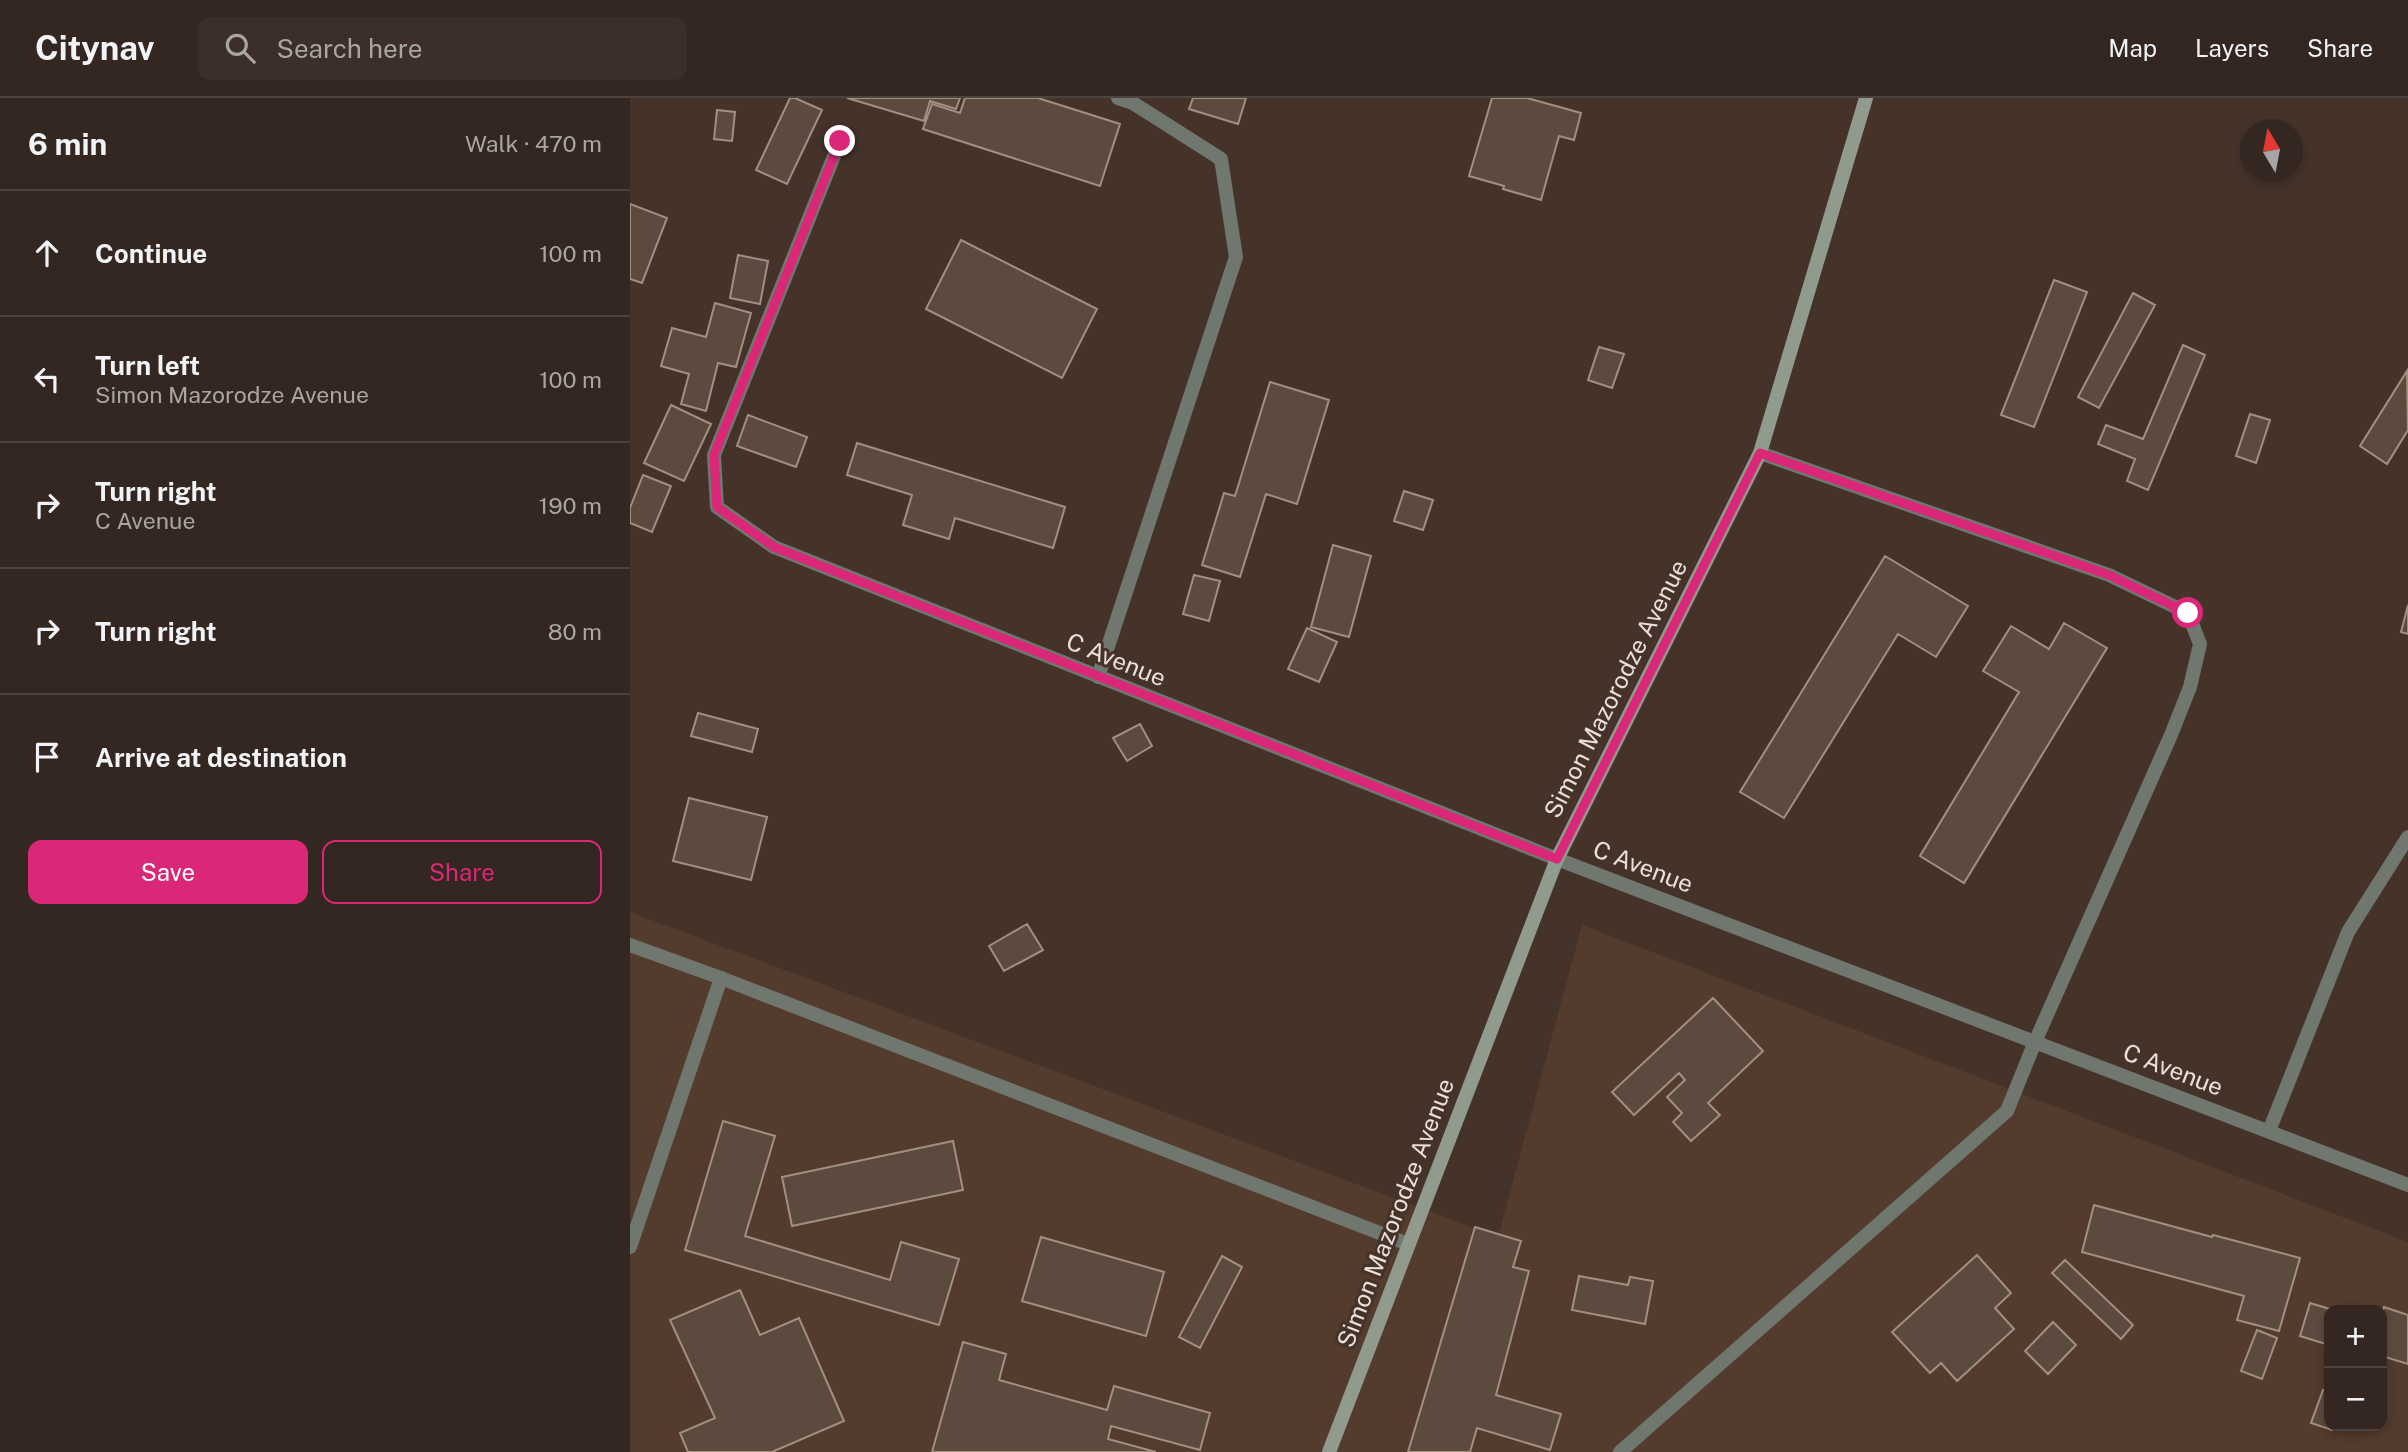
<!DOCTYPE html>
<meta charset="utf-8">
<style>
:root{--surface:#342620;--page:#3c2e29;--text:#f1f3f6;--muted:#a9a5a5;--line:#4e433e;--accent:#db2777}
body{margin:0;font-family:"Public Sans",sans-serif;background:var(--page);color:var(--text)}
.controls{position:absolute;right:21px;bottom:21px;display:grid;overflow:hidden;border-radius:14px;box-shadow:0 4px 10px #0003}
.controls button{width:63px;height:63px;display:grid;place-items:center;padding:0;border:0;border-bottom:2px solid var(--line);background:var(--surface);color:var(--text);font:35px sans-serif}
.compass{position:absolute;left:1610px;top:21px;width:63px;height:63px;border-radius:50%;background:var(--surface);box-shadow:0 4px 10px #0003;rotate:350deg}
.stop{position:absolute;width:21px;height:21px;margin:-16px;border:5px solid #db2777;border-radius:50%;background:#fff}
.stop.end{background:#db2777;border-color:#fff;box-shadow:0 2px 7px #0008}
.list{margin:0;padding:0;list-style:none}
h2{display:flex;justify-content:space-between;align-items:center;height:91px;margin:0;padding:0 28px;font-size:30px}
h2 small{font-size:23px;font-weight:400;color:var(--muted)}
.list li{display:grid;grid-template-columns:46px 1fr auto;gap:21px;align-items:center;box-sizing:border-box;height:126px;padding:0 28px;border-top:2px solid var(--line)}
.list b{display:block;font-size:26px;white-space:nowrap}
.list p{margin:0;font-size:23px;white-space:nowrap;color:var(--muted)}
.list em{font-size:23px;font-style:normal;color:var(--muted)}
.actions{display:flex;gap:14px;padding:21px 28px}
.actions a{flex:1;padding:16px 0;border:2px solid var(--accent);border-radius:14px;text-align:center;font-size:24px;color:var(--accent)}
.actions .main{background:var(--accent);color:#fff}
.icon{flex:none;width:38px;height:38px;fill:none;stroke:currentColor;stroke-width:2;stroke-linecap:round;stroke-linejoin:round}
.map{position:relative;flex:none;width:1778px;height:1354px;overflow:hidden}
header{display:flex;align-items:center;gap:42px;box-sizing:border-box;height:98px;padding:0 35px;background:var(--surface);border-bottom:2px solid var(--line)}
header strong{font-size:33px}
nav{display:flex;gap:38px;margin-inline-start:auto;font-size:24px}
.search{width:490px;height:63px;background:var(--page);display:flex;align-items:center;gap:18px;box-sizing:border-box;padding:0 24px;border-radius:14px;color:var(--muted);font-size:26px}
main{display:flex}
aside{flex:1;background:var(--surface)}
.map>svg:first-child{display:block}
.built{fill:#533b2e;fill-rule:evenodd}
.building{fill:#5d4a3f;stroke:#a38f82;stroke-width:2}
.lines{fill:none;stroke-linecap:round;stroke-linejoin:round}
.lane{stroke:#70776f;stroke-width:14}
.street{stroke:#70776f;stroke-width:14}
.secondary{stroke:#909a8d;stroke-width:14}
.route{stroke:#db2777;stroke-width:9}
.labels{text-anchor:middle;stroke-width:6;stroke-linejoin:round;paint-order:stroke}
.street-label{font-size:24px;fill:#ebdfd9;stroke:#45332a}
</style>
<header>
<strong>Citynav</strong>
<div class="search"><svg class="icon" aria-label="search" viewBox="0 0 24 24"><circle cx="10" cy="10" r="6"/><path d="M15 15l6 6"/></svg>Search here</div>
<nav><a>Map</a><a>Layers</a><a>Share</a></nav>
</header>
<main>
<aside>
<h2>6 min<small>Walk · 470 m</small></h2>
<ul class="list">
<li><svg class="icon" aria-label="ahead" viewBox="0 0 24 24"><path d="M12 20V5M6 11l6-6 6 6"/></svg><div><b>Continue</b></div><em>100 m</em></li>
<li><svg class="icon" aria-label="left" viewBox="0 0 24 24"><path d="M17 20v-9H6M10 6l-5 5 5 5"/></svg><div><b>Turn left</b><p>Simon Mazorodze Avenue</p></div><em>100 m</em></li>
<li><svg class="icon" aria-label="right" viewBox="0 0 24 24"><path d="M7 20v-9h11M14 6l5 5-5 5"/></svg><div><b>Turn right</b><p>C Avenue</p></div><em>190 m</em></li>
<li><svg class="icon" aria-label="right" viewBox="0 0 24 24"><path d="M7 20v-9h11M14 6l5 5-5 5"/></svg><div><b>Turn right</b></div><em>80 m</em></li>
<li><svg class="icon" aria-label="arrive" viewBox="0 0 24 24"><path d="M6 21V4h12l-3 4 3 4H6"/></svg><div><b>Arrive at destination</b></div></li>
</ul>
<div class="actions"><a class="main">Save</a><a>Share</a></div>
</aside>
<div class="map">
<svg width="1778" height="1354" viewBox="0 0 1778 1354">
<rect width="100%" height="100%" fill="#45332a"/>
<path class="built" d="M 0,814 L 868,1139 L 952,827 L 1778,1144 L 1778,1354 L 0,1354 ZM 1699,1212 L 1752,1212 L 1752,1328 L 1699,1328 Z"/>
<path class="building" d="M 160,0 L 165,0 L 192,12 L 157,86 L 126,72 Z
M 217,0 L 330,0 L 326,11 L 300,3 L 294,23 Z
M 335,0 L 408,0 L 490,26 L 470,88 L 293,31 L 302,6 L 330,15 Z
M 563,0 L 616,0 L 608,26 L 559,11 Z
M 862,0 L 897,0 L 951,15 L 944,42 L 929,38 L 911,102 L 873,91 L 874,88 L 839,78 Z
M 87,12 L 105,14 L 102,43 L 84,41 Z
M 0,106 L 37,120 L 12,185 L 0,181 Z
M 331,142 L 467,211 L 432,280 L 296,211 Z
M 108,157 L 138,163 L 130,206 L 100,200 Z
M 1424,182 L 1457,194 L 1404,329 L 1371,317 Z
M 1503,195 L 1525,207 L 1469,310 L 1448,299 Z
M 85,205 L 121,215 L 106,269 L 88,265 L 76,313 L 51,306 L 59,276 L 31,268 L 42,230 L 76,239 Z
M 1553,247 L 1575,257 L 1518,392 L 1497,383 L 1505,361 L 1468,346 L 1476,327 L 1513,341 Z
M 969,249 L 994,256 L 982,290 L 958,282 Z
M 1777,273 L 1778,332 L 1757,366 L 1730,348 Z
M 640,284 L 699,302 L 667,406 L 636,396 L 610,479 L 572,467 L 594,395 L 605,398 Z
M 41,307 L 81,326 L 54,383 L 14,365 Z
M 1620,316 L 1640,322 L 1626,365 L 1606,358 Z
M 118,317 L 177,339 L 166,369 L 107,348 Z
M 227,345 L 435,409 L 423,450 L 325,420 L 319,441 L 273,427 L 282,397 L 217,377 Z
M 13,377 L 41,388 L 22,434 L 0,425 L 0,410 Z
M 774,393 L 803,402 L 793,432 L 764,423 Z
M 703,447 L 741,458 L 719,539 L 681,529 Z
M 1255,458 L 1338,508 L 1306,559 L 1268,536 L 1154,720 L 1110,694 Z
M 564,477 L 590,483 L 579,523 L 553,516 Z
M 1778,507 L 1778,536 L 1771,534 Z
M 1434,525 L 1477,550 L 1334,785 L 1290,758 L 1389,594 L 1353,573 L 1381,528 L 1419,551 Z
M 677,530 L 707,544 L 689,584 L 658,571 Z
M 68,615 L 128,631 L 122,654 L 61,638 Z
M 510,626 L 522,648 L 497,663 L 483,640 Z
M 59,700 L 137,719 L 121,782 L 43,763 Z
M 397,826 L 413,852 L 374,873 L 359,848 Z
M 1083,900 L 1133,953 L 1078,1005 L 1090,1017 L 1061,1043 L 1043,1024 L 1052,1015 L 1037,999 L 1055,982 L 1049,975 L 1004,1017 L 982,994 Z
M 93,1023 L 145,1038 L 115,1138 L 260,1182 L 271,1144 L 329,1161 L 309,1227 L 55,1152 Z
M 323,1043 L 333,1092 L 162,1128 L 152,1079 Z
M 1464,1107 L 1582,1139 L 1583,1137 L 1670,1160 L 1649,1233 L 1607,1222 L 1614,1198 L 1452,1154 Z
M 845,1129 L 891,1143 L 883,1169 L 899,1173 L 866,1297 L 931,1316 L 920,1352 L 847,1330 L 840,1354 L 778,1354 Z
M 411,1139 L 534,1174 L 516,1238 L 392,1203 Z
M 1347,1157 L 1381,1195 L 1365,1210 L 1384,1231 L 1327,1283 L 1311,1265 L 1300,1275 L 1262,1234 Z
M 592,1158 L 612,1169 L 570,1250 L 549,1239 Z
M 1435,1162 L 1503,1227 L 1491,1241 L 1422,1175 Z
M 949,1178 L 998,1187 L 1000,1179 L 1023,1183 L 1015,1226 L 942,1212 Z
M 110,1192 L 130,1237 L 169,1220 L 214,1323 L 142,1354 L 58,1354 L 50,1335 L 85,1320 L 40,1222 Z
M 1680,1205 L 1703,1212 L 1699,1212 L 1699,1247 L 1670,1238 Z
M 1754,1209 L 1778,1217 L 1778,1266 L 1752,1258 L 1752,1215 Z
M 1423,1224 L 1446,1247 L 1418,1276 L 1395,1253 Z
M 1627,1232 L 1647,1240 L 1632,1281 L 1611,1273 Z
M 333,1244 L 376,1256 L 369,1282 L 477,1312 L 484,1288 L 580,1315 L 570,1352 L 481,1328 L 478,1341 L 526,1354 L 302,1354 Z
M 1693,1292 L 1699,1294 L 1699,1328 L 1704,1328 L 1702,1332 L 1681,1325 Z"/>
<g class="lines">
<path class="lane" d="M 0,1149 L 91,880"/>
<path class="street" d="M 210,43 L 84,357 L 87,409 L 144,449 L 927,761 L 1778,1087
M 468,579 L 606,159 L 591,61 L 503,5 L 488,0
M 0,847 L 91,880 L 778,1146
M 1639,1033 L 1718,834 L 1778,739
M 990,1354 L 1377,1013 L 1405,944 L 1541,637 L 1560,589 L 1570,546 L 1558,515 L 1479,477 L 1130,355"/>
<path class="secondary" d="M 699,1354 L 927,761 L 1130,355 L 1236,0"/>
</g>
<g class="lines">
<path class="route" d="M 210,43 L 84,357 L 87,409 L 144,449 L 927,761 L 1130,355 L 1479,477 L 1558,515"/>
</g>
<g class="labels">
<g class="street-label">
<text transform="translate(486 562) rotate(22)" y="8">C Avenue</text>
<text transform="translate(986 591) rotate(-63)" y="8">Simon Mazorodze Avenue</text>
<text transform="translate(1013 769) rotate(21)" y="8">C Avenue</text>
<text transform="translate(1543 972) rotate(21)" y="8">C Avenue</text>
<text transform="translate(766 1115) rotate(-69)" y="8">Simon Mazorodze Avenue</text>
</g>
</g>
</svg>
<div class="controls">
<button>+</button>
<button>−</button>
</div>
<svg class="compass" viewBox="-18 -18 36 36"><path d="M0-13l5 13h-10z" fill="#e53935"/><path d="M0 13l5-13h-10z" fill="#a9a5a5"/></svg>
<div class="stop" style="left:1558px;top:515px"></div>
<div class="stop end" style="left:210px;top:43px"></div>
</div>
</main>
